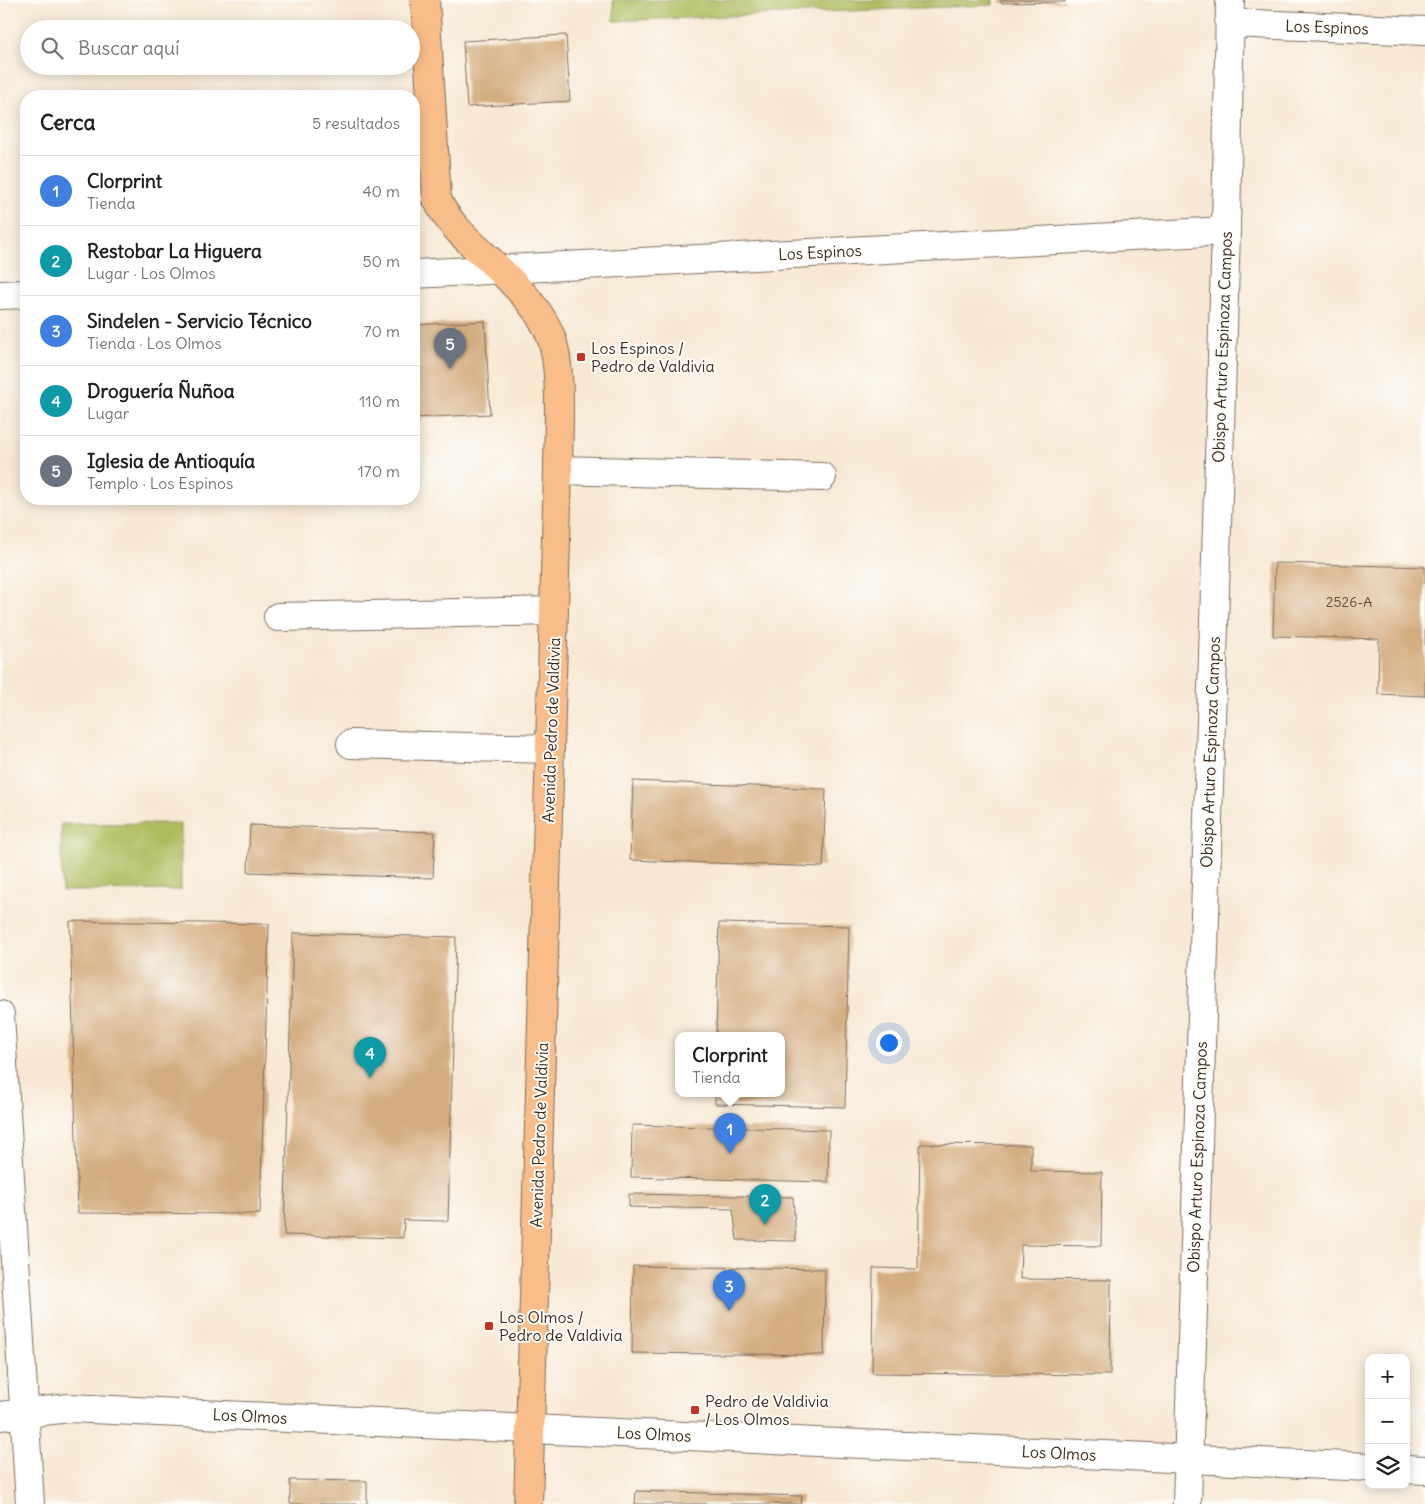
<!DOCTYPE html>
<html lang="es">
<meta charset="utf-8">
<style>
:root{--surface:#fff;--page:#f6f6f6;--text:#202124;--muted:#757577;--line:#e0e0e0;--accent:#c8321e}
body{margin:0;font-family:Delius,sans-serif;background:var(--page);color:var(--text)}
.controls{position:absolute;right:15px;bottom:15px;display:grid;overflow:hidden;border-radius:10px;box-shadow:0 2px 12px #0003}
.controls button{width:45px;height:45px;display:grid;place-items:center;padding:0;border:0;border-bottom:1px solid var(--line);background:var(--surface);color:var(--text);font:25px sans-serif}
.you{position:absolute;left:888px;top:1042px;width:18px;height:18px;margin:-12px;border:4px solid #fff;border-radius:50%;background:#1a73e8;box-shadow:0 0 0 8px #1a73e833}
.badge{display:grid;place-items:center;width:32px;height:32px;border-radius:50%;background:var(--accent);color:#fff;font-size:16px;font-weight:700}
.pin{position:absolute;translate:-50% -41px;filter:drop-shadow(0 1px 2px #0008)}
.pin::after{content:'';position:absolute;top:26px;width:18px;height:15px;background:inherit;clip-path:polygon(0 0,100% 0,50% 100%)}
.popup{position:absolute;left:675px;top:1032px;width:110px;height:65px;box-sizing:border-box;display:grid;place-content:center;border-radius:10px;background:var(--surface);filter:drop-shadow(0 1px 4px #0005);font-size:16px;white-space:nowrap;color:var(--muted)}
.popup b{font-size:19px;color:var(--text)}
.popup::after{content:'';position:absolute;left:50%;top:100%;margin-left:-10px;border:10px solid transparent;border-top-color:var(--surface)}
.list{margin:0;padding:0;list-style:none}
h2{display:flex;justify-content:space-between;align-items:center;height:65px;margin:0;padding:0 20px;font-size:21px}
h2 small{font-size:16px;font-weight:400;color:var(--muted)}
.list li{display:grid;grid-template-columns:32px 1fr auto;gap:15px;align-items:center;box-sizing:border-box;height:70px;padding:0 20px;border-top:1px solid var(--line)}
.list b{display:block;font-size:19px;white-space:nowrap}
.list p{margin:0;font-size:16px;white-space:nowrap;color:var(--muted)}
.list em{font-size:16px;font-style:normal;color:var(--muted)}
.icon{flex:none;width:28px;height:28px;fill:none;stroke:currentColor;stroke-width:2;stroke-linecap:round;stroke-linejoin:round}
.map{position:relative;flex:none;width:1425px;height:1504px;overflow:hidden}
.search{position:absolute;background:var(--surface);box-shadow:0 2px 12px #0003;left:20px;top:20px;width:400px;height:55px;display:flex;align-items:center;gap:12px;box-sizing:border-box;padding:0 18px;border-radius:28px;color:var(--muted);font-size:19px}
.panel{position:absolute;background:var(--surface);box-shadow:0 2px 12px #0003;left:20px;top:90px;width:400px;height:415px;border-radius:20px}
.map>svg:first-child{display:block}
.green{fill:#aebb5d;stroke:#74723e}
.building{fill:#d3ac7f}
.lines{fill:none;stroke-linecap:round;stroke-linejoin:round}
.minor-casing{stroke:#7d6c5e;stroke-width:30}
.major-casing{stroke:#7d6c5e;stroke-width:30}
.minor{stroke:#fff;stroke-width:28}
.major{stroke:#f8bd89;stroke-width:28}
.poi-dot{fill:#c8321e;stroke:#fdfcf7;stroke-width:2}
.labels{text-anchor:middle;stroke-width:4;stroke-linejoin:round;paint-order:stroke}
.number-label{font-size:14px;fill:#614a36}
.street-label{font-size:16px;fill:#3b2a1e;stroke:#fdfcf7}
.poi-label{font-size:16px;fill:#3b2a1e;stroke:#fdfcf7;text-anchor:start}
</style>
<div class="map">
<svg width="1425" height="1504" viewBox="0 0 1425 1504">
<rect width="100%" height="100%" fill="#fdfcf7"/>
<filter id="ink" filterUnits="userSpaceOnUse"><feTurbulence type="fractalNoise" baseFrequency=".02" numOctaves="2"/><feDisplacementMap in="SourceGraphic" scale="10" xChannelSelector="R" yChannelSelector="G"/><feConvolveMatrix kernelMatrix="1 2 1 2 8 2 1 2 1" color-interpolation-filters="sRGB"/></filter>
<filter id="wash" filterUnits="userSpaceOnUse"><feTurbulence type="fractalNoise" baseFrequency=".0096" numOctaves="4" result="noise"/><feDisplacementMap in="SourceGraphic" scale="20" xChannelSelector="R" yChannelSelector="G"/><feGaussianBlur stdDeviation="1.12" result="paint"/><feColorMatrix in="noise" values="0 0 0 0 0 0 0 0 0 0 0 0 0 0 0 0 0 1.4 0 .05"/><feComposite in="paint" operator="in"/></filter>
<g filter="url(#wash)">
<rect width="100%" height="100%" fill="#f7e8d4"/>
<path class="green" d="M 613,0 L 993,0 L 993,5 L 614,21 Z
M 181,823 L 181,890 L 62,891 L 61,824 Z"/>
<g id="blocks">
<path class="building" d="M 1001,0 L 1065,0 L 1065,2 L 1001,3 Z
M 566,35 L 570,101 L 467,107 L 463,41 Z
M 485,321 L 490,414 L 414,418 L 414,325 Z
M 1275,563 L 1425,567 L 1425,696 L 1378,694 L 1379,639 L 1273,636 Z
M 633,781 L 826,789 L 823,867 L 630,860 Z
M 250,825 L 435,832 L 433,878 L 248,872 Z
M 70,921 L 269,924 L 260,1214 L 78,1213 Z
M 719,923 L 849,926 L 845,1107 L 715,1104 L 715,1093 L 781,1093 L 781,1035 L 716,1035 Z
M 293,933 L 456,937 L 448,1221 L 404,1220 L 403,1238 L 284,1235 Z
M 632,1125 L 829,1130 L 828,1182 L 631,1177 Z
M 920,1144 L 1031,1145 L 1031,1171 L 1102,1172 L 1101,1246 L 1021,1245 L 1020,1279 L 1111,1280 L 1110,1375 L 872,1373 L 873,1268 L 918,1269 Z
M 629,1194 L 793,1197 L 796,1241 L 737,1240 L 733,1209 L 629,1207 Z
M 633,1266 L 825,1269 L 824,1355 L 632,1353 Z
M 290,1480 L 367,1481 L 367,1504 L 290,1504 Z
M 636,1491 L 802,1496 L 801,1504 L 635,1504 Z"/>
</g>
</g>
<g filter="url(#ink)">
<use href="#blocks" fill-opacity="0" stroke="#7d6c5e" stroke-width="1"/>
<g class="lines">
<defs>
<path id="minor" d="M 1229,23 L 1425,31
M 414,274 L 1226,231
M 0,295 L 26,294
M 558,470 L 822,477
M 278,617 L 554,611
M 351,744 L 550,749
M 0,1015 L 30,1504
M 0,1416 L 69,1408 L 1369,1467
M 1406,1469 L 1425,1470
M 1187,1504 L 1226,231 L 1230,0"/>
<path id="major" d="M 425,0 L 437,199 C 449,227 476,247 497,267 C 517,287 541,310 551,337 C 563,369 558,433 558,470 L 528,1504"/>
</defs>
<use href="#minor" class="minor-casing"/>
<use href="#major" class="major-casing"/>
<use href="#minor" class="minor"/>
<use href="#major" class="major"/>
</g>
</g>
<g class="poi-dot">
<rect x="576" y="352" width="10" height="10" rx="2.5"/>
<rect x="484" y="1321" width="10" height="10" rx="2.5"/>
<rect x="690" y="1405" width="10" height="10" rx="2.5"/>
</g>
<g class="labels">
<g class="number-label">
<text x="1349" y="607">2526-A</text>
</g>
<g class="street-label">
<text transform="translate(1327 27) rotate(2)" y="6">Los Espinos</text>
<text transform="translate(820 252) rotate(-3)" y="6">Los Espinos</text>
<text transform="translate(1222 347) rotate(-88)" y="6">Obispo Arturo Espinoza Campos</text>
<text transform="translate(551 730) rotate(-88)" y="6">Avenida Pedro de Valdivia</text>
<text transform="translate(1210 752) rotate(-88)" y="6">Obispo Arturo Espinoza Campos</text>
<text transform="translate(539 1135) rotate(-88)" y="6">Avenida Pedro de Valdivia</text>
<text transform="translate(1197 1157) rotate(-88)" y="6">Obispo Arturo Espinoza Campos</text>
<text transform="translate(250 1416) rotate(3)" y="6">Los Olmos</text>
<text transform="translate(654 1434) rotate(3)" y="6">Los Olmos</text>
<text transform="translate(1059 1453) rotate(3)" y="6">Los Olmos</text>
</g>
<g class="poi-label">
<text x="591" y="354">Los Espinos /<tspan x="591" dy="18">Pedro de Valdivia</tspan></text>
<text x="499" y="1323">Los Olmos /<tspan x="499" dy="18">Pedro de Valdivia</tspan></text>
<text x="705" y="1407">Pedro de Valdivia<tspan x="705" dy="18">/ Los Olmos</tspan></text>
</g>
</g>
</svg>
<div class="controls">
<button>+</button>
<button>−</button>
<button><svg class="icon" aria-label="layers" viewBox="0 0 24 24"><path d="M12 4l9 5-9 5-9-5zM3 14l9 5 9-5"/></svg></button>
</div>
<div class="you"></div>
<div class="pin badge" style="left:730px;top:1154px;background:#3f7fe0">1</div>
<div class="popup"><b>Clorprint</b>Tienda</div>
<div class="pin badge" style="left:765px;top:1225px;background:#0f9aa8">2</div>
<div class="pin badge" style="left:729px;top:1311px;background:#3f7fe0">3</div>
<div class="pin badge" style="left:370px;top:1078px;background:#0f9aa8">4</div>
<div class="pin badge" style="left:450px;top:369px;background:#6b7280">5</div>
<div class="search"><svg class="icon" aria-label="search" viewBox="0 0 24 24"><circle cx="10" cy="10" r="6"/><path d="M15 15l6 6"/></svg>Buscar aquí</div>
<section class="panel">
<h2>Cerca<small>5 resultados</small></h2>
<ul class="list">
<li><span class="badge" style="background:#3f7fe0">1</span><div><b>Clorprint</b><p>Tienda</p></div><em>40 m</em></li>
<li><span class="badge" style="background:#0f9aa8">2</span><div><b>Restobar La Higuera</b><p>Lugar · Los Olmos</p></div><em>50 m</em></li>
<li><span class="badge" style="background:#3f7fe0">3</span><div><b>Sindelen - Servicio Técnico</b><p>Tienda · Los Olmos</p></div><em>70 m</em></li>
<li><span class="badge" style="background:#0f9aa8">4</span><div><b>Droguería Ñuñoa</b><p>Lugar</p></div><em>110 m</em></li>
<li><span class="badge" style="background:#6b7280">5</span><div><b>Iglesia de Antioquía</b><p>Templo · Los Espinos</p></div><em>170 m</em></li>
</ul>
</section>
</div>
